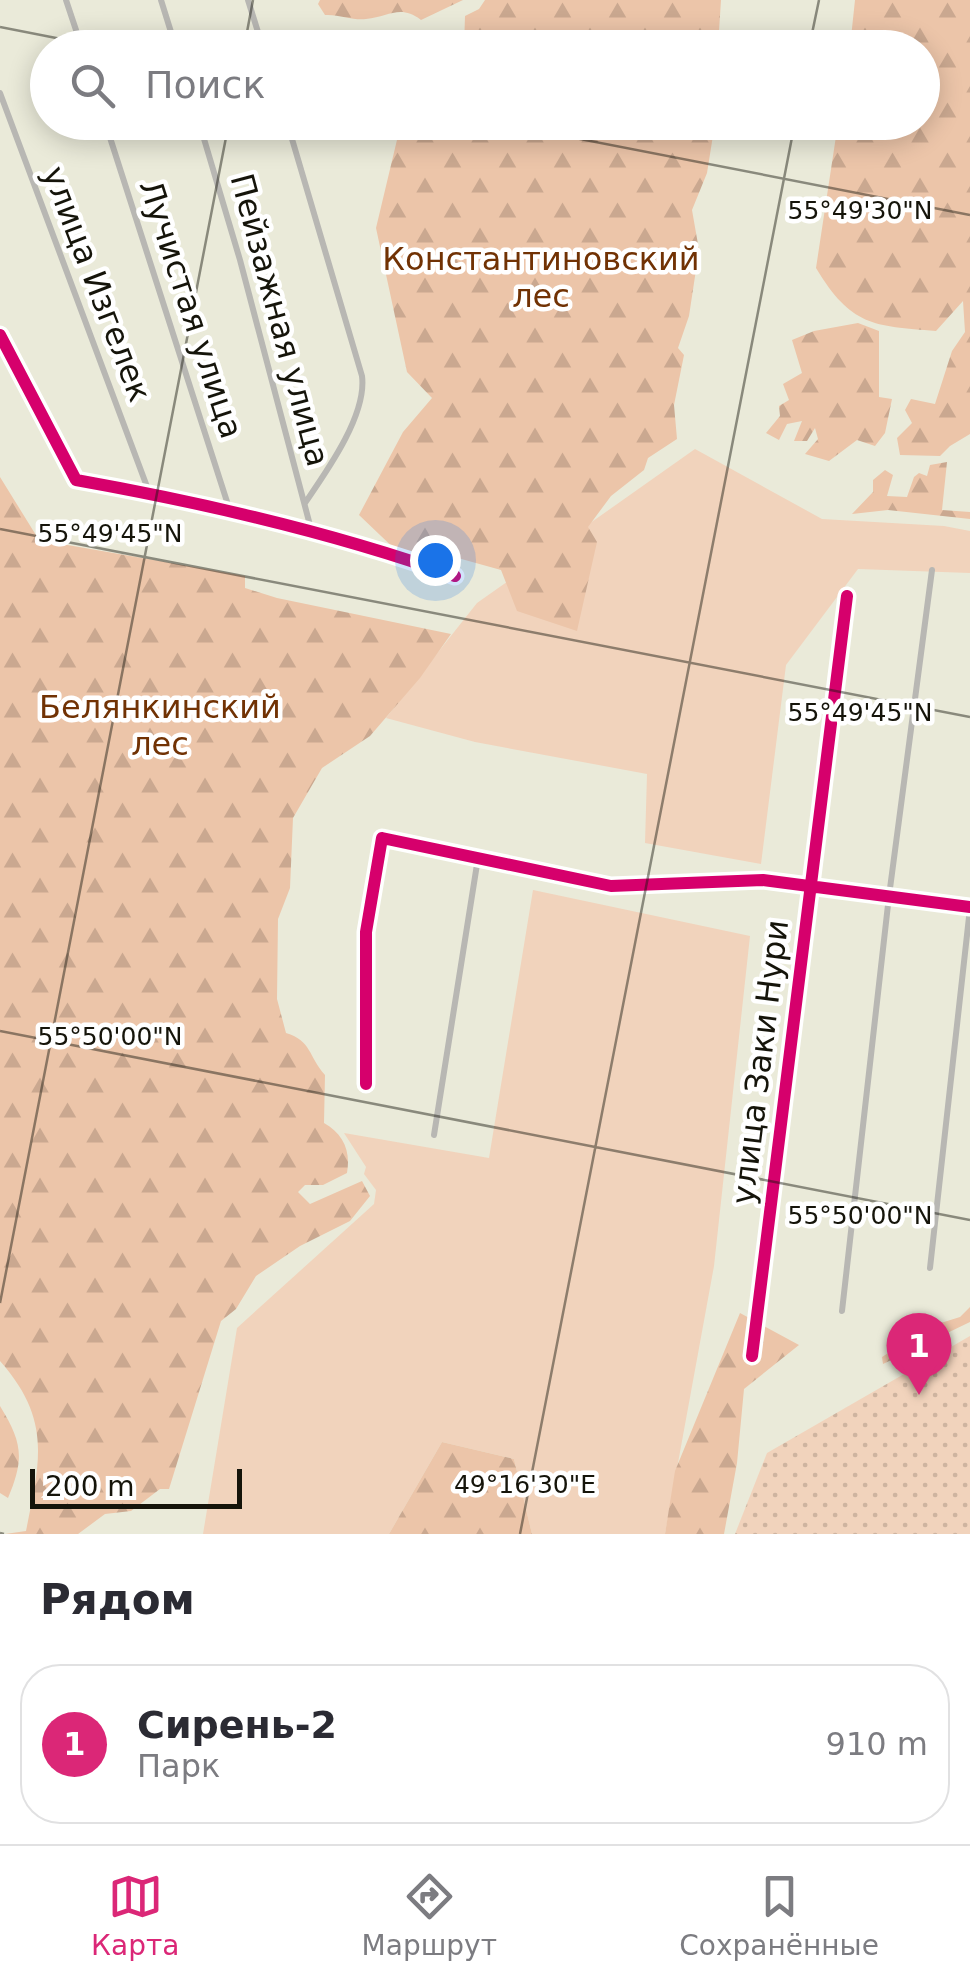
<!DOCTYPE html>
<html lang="ru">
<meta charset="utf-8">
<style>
:root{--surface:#fff;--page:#f7f7f7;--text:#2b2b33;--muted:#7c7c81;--line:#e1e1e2;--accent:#db2777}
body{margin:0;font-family:"DejaVu Sans",sans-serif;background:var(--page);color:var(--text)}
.scale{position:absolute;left:30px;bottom:25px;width:212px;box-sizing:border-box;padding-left:10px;border:5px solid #15140a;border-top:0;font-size:28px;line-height:35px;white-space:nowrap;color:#15140a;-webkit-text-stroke:8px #fff;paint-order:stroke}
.you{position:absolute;left:435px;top:560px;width:35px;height:35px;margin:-25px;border:8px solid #fff;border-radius:50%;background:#1a73e8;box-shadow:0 0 0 15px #1a73e833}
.badge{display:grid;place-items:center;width:65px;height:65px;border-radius:50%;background:var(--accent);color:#fff;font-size:32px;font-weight:700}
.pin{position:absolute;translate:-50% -82px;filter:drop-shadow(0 2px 5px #0008)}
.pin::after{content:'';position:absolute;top:52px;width:35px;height:30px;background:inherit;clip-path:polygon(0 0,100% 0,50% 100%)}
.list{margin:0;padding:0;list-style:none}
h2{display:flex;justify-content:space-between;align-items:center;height:130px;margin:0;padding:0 40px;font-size:42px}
h2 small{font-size:32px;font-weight:400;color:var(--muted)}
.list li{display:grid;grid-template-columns:65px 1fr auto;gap:30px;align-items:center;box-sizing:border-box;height:160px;margin:0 20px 20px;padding:0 20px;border:2px solid var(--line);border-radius:40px}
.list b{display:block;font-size:38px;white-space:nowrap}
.list p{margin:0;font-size:32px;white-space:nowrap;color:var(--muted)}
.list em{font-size:32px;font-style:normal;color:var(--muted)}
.icon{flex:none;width:55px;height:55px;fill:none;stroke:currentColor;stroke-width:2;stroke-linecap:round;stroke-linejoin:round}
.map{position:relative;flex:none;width:970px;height:1534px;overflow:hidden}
.search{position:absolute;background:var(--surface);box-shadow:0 5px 25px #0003;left:30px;right:30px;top:30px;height:110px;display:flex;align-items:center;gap:25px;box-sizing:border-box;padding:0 35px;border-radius:55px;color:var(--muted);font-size:38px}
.sheet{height:310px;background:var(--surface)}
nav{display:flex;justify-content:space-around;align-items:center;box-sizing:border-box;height:140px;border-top:2px solid var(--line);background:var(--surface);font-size:28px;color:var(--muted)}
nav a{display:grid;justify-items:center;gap:5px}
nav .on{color:var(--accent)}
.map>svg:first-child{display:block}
.grass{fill:#f1d3bc}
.forest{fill:url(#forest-firs)}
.garden{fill:url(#garden-dots)}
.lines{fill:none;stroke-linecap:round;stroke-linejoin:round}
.minor{stroke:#b8b7b3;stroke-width:6}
.cycleway-casing{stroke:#fff;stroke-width:19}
.cycleway{stroke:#d6006c;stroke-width:12}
.ticks{fill:none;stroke:#15140a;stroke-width:2.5;stroke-opacity:0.45}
.labels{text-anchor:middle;stroke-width:9;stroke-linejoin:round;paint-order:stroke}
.park-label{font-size:32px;fill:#713204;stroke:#fff}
.street-label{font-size:32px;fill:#15140a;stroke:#fff}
.ticks-label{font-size:25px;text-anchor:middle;fill:#15140a;stroke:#fff;stroke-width:9;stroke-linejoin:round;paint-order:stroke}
</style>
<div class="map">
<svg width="970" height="1534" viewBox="0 0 970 1534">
<defs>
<pattern id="forest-firs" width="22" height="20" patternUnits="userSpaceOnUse" patternTransform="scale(2.5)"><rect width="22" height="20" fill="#ecc5a9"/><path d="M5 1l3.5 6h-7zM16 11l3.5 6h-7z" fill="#caa890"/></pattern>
<pattern id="garden-dots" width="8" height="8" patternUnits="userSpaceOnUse" patternTransform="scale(2.5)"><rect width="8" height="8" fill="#f1d3bc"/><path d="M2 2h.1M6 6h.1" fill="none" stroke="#ceb4a0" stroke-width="1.8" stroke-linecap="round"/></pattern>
</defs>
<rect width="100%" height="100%" fill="#eaead9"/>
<path class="grass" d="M 695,449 L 822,519 L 944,526 L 970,531 L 970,573 L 858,569 L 786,665 L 761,864 L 645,843 L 647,774 L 475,742 L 386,718 L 477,603 Z
M 533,890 L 750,936 L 714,1266 L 665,1534 L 532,1534 L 514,1459 L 442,1442 L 389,1534 L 203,1534 L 237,1328 L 374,1204 L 376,1190 L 364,1174 L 366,1167 L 344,1133 L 489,1158 Z"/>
<path class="forest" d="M 320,0 L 463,0 L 421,20 C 400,4 389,17 366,19 C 354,21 339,14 325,15 L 318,4 Z
M 485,0 L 721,0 L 718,47 L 464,47 L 465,16 L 479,9 Z
M 855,0 L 970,0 L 970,434 L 950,446 L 940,456 L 900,455 L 897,438 L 912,423 L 905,410 L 911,399 L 935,404 L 952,351 L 965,332 L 963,301 L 936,331 C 873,326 851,326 816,268 L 838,123 L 922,122 L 922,48 L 850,47 Z
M 401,123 L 715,123 L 707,173 L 692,210 L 699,250 L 689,316 L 678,348 L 684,355 L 674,405 L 677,439 L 648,458 L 644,470 L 611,496 L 588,527 L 597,542 L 577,631 L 517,611 L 501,570 L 447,555 L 402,556 L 359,515 L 403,432 L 432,398 L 407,372 L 376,228 Z
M 858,323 L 879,331 L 879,397 L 892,399 L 885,433 L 875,446 L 857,440 L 829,461 L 805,454 L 818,439 L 815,428 L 807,441 L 794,441 L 802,421 L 787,424 L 779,440 L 766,433 L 780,416 L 779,406 L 789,400 L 783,384 L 802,373 L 792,340 L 814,331 Z
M 947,462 L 942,510 L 970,512 L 970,519 L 888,510 L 852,514 L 873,492 L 873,480 L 885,470 L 893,475 L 887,496 L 907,497 L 914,477 L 919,473 L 927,476 L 930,465 Z
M 0,477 L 39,540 L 245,576 L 245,588 L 277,598 L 451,634 L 420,678 L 370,736 L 322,768 L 293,818 L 290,888 L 278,919 L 277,999 L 286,1033 C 312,1041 308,1056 325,1075 L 324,1123 C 343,1134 351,1150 347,1173 L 323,1185 L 305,1185 L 298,1192 L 310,1204 L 362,1181 L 370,1196 L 350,1221 L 300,1246 L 256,1276 L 236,1309 L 221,1321 L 169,1489 L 160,1489 L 131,1511 L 105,1514 L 78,1534 L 5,1534 L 26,1531 C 40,1461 52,1420 0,1361 Z
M 970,1307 L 970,1322 L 883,1364 L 882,1357 L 931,1326 L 960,1317 Z
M 740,1313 L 799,1345 L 744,1389 L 737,1463 L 724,1534 L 665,1534 L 675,1471 Z
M 0,1406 C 22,1442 25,1458 8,1498 L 0,1493 Z
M 442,1442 L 514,1459 L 532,1534 L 389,1534 Z"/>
<path class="garden" d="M 970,1336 L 970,1534 L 735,1534 L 767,1453 Z"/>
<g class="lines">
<path class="minor" d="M 66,0 L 82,48
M 161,0 L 176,48
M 248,0 L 263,48
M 0,93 L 149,492
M 105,122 L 230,511
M 199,122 L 240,260 L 311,529
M 287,122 L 362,376 C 367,415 327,471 305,503
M 0,335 L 76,480 C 205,503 332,532 455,576
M 366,1084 L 366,932 L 382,838 L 611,886 L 763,880 L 970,907
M 434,1135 L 478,858
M 930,1268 L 970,908
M 842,1311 L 889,896 L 932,570
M 752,1356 L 847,596"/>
<defs>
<path id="cycleway" d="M 0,335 L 76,480 C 205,503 332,532 455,576
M 366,1084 L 366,932 L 382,838 L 611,886 L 763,880 L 970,907
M 752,1356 L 847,596"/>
</defs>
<use href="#cycleway" class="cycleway-casing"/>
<use href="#cycleway" class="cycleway"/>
</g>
<path class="ticks" d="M 0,27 L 107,48M 244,48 L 253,0M 809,48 L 819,0M 493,122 L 970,215M 0,529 L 970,717M 0,1031 L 970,1220M 0,1303 L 229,122M 0,1533 L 4,1534M 520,1534 L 795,122"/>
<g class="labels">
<g class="park-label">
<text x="541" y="270">Константиновский<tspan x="541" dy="37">лес</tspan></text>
<text x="160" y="718">Белянкинский<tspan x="160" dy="37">лес</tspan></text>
</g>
<g class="street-label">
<text transform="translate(97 284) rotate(69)" y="11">улица Изгелек</text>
<text transform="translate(191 309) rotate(72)" y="11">Лучистая улица</text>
<text transform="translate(280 320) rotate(75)" y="11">Пейзажная улица</text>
<text transform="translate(760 1062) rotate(-83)" y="11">улица Заки Нури</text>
</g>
</g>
<g class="ticks-label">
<text x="860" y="219">55°49'30"N</text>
<text x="110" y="542">55°49'45"N</text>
<text x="860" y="721">55°49'45"N</text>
<text x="110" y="1045">55°50'00"N</text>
<text x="860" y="1224">55°50'00"N</text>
<text x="525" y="1493">49°16'30"E</text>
</g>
</svg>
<div class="scale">200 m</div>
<div class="you"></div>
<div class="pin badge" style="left:919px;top:1395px">1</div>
<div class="search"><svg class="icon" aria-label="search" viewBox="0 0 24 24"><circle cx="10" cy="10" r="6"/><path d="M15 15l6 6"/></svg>Поиск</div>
</div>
<section class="sheet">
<h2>Рядом<small></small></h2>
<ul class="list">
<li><span class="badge">1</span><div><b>Сирень-2</b><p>Парк</p></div><em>910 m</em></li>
</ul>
</section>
<nav>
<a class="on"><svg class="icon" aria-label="map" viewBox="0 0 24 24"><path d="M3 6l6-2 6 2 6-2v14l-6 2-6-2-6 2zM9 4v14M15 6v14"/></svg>Карта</a>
<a><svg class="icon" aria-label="directions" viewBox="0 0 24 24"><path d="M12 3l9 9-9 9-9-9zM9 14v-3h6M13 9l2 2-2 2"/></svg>Маршрут</a>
<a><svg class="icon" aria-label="saved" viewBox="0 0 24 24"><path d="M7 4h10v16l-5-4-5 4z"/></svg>Сохранённые</a>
</nav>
